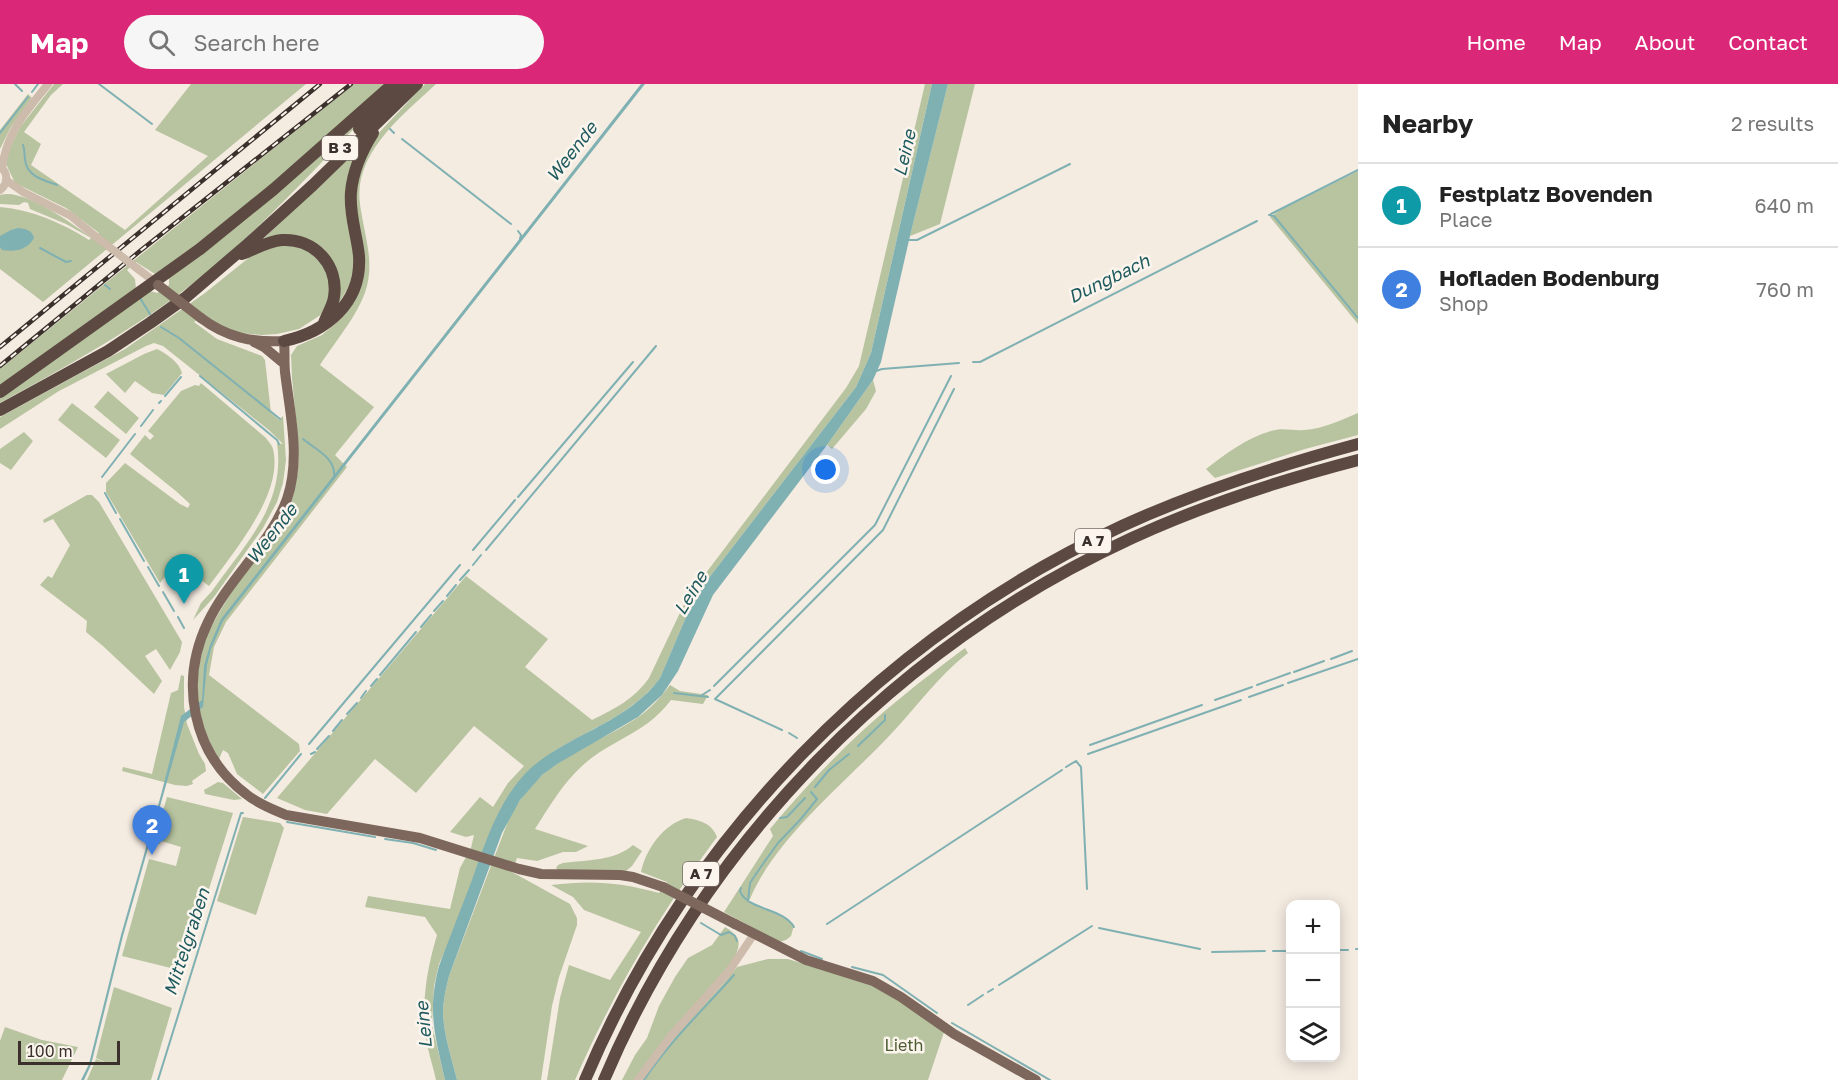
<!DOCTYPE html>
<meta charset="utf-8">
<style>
:root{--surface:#fff;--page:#f6f6f6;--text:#222;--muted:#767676;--line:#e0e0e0;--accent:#db2777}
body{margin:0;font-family:"Golos Text",sans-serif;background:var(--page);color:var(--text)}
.controls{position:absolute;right:18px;bottom:18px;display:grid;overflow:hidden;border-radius:12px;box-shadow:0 3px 15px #0003}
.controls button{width:54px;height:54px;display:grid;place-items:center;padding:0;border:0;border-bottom:2px solid var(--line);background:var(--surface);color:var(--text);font:30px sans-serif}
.scale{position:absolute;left:18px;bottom:15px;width:102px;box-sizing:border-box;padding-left:6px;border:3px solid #3b302b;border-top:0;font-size:16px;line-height:21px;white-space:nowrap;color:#3b302b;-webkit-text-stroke:4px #fbf5ee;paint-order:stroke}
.you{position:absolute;left:826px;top:386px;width:21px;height:21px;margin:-15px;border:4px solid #fff;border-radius:50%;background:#1a73e8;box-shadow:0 0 0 9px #1a73e833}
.badge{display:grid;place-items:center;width:39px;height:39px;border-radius:50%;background:var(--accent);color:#fff;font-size:20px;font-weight:700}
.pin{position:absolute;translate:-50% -50px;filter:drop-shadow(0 2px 3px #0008)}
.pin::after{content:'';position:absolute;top:32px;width:21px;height:18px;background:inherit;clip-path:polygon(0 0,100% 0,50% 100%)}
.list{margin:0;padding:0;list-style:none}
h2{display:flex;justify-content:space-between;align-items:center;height:78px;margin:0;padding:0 24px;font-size:26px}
h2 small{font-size:20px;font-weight:400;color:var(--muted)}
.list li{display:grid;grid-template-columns:39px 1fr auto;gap:18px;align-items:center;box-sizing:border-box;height:84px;padding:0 24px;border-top:2px solid var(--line)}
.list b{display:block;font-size:22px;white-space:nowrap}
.list p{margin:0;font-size:20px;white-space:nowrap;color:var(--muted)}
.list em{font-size:20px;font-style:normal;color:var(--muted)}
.icon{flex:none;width:33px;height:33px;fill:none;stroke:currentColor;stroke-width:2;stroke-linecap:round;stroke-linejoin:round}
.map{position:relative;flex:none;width:1358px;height:996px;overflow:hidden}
header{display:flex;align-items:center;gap:36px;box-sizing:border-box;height:84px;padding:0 30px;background:var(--accent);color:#fff}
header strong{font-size:28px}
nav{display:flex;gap:33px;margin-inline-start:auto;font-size:21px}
.search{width:420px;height:54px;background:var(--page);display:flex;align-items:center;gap:15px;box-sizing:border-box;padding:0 21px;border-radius:33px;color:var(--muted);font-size:22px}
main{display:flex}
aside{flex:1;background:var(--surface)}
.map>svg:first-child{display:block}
.green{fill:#b8c4a0}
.water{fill:#7fb0b2}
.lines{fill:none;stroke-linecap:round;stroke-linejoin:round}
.stream{stroke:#7fb0b2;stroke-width:2}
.minor{stroke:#cdbbac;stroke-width:8}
.major{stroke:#7d675c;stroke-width:10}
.highway{stroke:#5c4a42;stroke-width:12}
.rail-casing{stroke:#3b302b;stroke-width:4.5}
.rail{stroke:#fbf5ee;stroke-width:2;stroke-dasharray:7;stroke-linecap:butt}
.minor-bridge{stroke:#cdbbac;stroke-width:8}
.major-bridge{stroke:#7d675c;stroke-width:10}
.labels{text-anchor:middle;stroke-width:5;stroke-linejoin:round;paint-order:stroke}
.shield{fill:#fbf5ee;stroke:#756b66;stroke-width:1.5}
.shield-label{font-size:15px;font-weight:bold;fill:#3b302b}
.park-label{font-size:16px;fill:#4a5a2e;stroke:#fbf5ee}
.water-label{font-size:18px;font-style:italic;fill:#1f5a5e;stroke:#fbf5ee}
</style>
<header>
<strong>Map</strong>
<div class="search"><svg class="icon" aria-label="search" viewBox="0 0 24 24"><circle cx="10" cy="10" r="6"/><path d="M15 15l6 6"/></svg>Search here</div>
<nav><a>Home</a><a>Map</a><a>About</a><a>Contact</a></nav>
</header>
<main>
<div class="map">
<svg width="1358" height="996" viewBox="0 0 1358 996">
<rect width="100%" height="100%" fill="#f4ebe1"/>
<path class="green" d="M 54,0 L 63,0 L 51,11 L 24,48 L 41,60 L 31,81 L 125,146 L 208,72 L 155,46 L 191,0 L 306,0 L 43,218 L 0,185 L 0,123 C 33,126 62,139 89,156 L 91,154 L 66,140 L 30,125 L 28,119 L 24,118 L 19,121 L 0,120 L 0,111 C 23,103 73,140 92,154 L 99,149 L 66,124 L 15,99 L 6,80 L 6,74 L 15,53 L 21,42 Z
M 354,0 L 388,0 L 228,138 L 155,190 L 136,178 L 127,186 L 135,195 L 136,205 L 0,304 L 0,285 L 113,193 Z
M 425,0 L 436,0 C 403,31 353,69 360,120 C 363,145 373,172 368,197 C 363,226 336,256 320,281 L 374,323 L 335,371 L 347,383 L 226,538 L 214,563 L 209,591 L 299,660 L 300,667 L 263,710 L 237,690 L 228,669 L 223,666 L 219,675 C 192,630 191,595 209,546 L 295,400 L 298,386 L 299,366 L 292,294 L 291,271 L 297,262 L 322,251 L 336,239 L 344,231 L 356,211 L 354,102 L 372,56 Z
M 925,0 L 932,0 L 871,269 L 856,303 L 695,512 L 660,594 C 635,628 596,642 561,663 C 550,669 541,678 531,685 L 439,880 L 434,902 L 432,941 L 445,996 L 436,996 C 433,982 428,968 426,954 C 421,920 427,884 437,851 L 425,833 L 365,823 L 368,812 L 450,825 L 460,784 L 471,764 L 474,751 L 466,753 L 450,748 L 480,713 L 493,723 L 508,699 L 524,682 L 474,642 L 416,709 L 375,675 L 327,730 L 305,726 L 277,714 L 466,492 L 548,555 L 525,583 L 592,636 C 616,624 633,616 649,594 L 687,514 L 846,304 L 859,282 Z
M 948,0 L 975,0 L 940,140 L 910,152 Z
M 28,10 L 32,14 L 11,43 L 0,65 L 0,46 Z
M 383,15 C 323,75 267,140 201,193 C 139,243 69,281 0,319 L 0,313 L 150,207 L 157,209 L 169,201 L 169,194 Z
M 365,56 L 356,70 L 354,181 L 350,201 L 337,222 L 321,165 L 259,159 Z
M 1358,87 L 1358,240 L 1270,133 L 1282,125 Z
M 282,159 L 311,167 L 326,183 L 331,206 L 325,226 L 319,232 L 299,245 L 277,250 L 262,251 L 240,249 L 223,244 L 205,231 L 194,238 L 217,255 L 262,272 L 265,276 L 271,329 L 279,336 L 283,332 L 286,376 L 283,399 L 277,418 L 263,444 L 214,513 L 193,536 L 201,519 L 212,507 C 245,460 286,421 277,359 L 283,360 L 270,347 L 163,262 L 154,259 L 146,262 L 59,307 L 0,345 L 0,333 L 125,265 L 205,209 L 251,172 Z
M 157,265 C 167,270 179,278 182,289 L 164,311 L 152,309 L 135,297 L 125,309 L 106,290 L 144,270 Z
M 873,296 L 876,307 L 866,325 L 832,365 L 827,361 Z
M 201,299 L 266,354 C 268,357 272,361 273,365 C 284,410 233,468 209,502 L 177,478 L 160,499 L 106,408 L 106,399 L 125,379 L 180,420 L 188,424 L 190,420 L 177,408 L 130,370 L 145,351 L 150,356 L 154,352 L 148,347 L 181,307 L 195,301 L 199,302 Z
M 108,307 L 139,334 L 126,350 L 94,323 Z
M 72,319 L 120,356 L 106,374 L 58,336 Z
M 1358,329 L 1358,351 L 1305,365 L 1215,394 L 1206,385 C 1227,369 1246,354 1271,347 C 1282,343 1293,347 1304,346 C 1323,345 1341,336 1358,329 Z
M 24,348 L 33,357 L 11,386 L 0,379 L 0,365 Z
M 87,411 L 92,411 L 99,418 L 182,558 L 180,568 L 170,586 L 156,565 L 145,572 L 162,597 L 154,610 L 103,562 L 86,548 L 87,537 L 40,501 L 48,492 L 52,494 L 70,461 L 53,435 L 44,439 L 43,436 Z
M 965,564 L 968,569 C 938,592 916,624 890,651 C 843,701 775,754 749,817 L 784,833 L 794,841 L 791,852 L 786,856 L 779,858 L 724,828 L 773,752 L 770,745 C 810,697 854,651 903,612 C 923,595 944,580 965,564 Z
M 181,591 L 184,592 L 184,623 L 187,640 L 199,670 L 205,680 L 206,687 L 192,697 L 193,700 L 187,702 L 175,701 L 122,687 L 123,683 L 152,690 L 171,609 L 178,606 Z
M 670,601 L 680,607 L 708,611 L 703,620 L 671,616 C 664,625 657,632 648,639 C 627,654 601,664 582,682 C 563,699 549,723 535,745 L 588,762 L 576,768 L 563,768 L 537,777 L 517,774 L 512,788 L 570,820 L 577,834 L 577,841 L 559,893 L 552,922 L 541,996 L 457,996 C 452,975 444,952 443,930 C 443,917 446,904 449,892 L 510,732 C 519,717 528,703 541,692 C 569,667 606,654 637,634 C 650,625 661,613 670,601 Z
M 218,698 L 223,699 L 242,715 L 234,716 L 205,710 L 204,706 Z
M 167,713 L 233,729 L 183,887 L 122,872 L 149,775 L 176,782 L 181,763 L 161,757 L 160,760 L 154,758 Z
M 243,733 L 280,739 L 284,744 L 256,831 L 217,817 Z
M 686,734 C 699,736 712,739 717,753 C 660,829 613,909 575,996 L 547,996 L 560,914 L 569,881 L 610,896 L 641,848 L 584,826 L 573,813 L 551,801 C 591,796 620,798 659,809 L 667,798 L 641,788 C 646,765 663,741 686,734 Z
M 633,761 L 642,767 L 632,782 L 626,787 L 559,788 L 556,784 L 558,781 L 563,779 C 586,776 615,777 633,761 Z
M 725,843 C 742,853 741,860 733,877 L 635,996 L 622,996 L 635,971 L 647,954 L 659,922 L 675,893 L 688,874 L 712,861 Z
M 768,875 L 788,875 L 869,900 L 895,914 L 944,948 L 928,996 L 642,996 L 682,944 L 722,901 L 737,883 Z
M 114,903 L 172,924 L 151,996 L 87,996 L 96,975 L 109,980 L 96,974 Z
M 5,943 L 42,956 L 78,963 L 62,996 L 0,996 L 0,957 Z"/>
<path class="water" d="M 641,0 L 645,0 L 223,537 L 211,565 L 207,581 L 203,623 L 184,638 L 123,852 L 91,981 L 84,996 L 81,996 L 89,980 L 121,851 L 161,711 L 181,632 L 202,616 L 204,582 L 210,561 L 221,535 Z
M 932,0 L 948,0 L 910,152 L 881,278 L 873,296 L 827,361 L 713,511 L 678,587 L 662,611 L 638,633 L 557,680 L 542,691 L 520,716 L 502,749 L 449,892 C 446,904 443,917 443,930 C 444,952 452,975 457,996 L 445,996 C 435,951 427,928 439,882 C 450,853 461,824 472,796 C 486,756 500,712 532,683 C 572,649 628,638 660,594 L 695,512 L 856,303 L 871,269 Z
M 18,144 C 26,145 32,146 34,154 C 27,166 16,168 2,166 L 0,163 L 0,152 L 11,146 Z"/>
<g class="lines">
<path class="stream" d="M 15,0 L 22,7
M 99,0 L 152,40
M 32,8 L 38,0
M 390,45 L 394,49
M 0,49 L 28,13
M 402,55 L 511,140
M 23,61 C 25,66 24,69 25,75 C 26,92 43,96 57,101
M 1271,130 L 1358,86
M 1269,131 L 1274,132 L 1358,234
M 518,147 L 521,151 L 520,155
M 908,156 L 917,156 L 1070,80
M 40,164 L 66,178 L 71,177
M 105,201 L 110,205
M 140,214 L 150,230
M 161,243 L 179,254 L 280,335
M 973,278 L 980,278 L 1257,137
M 876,287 L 882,285 L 959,279
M 200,292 L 277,356 L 279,360
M 165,312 L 181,293
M 159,319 L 161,317
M 141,342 L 153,326
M 303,355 C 315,365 336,374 334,392
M 102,393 L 135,350
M 105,409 L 116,429
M 518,413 L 633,278
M 120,435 L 144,477
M 473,466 L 515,416
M 486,466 L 656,262
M 473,481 L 481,471
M 148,483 L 159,502
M 460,496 L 469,486
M 163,508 L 174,527
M 447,512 L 456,501
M 434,527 L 443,517
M 178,533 L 184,544
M 421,543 L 431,531
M 1331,575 L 1352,567
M 1294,588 L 1324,577
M 380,591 L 416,548
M 1288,599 L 1358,575
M 1257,601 L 1290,589
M 371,602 L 377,595
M 714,602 L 875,441 L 951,292
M 674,609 L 708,613
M 702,611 L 710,606
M 1249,613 L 1283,601
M 361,614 L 366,607
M 1215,616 L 1252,603
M 347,630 L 357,619
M 782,646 L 715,615 L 883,446 L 954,305
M 333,647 L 342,636
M 789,649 L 797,654
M 309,660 L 460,481
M 1090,661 L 1202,621
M 858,662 L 885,636 L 885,631
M 317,665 L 329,652
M 311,670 L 315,668
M 1088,670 L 1241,616
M 1066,683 L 1076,677 L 1081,683 L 1087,805
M 815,703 L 829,686 L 849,670
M 265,714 L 301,670
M 780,734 L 787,733 L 805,714
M 287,738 L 375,753
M 385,755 L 413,759 L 436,766
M 741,804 L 740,807 C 747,826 783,824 794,843
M 748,817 L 750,799 L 760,784 L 778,759 L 800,736 L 817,715 L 811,708
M 701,839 L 721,851 L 729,848 L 735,852 L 737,857
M 827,840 L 1062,686
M 1099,844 L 1200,865
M 1356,865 L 1358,865
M 1336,866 L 1348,866
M 801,867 L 822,875
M 1273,867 L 1290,867
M 1212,868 L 1265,867
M 852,883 L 883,891 L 937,929
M 999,901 L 1092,842
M 988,908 L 993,905
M 968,921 L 983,911
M 952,939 L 1050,996
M 158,996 L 241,729 L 243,729
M 644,996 C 670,957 703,926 734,891"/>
<path class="minor" d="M 0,82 C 8,89 9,99 0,106
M 2,84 C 7,47 26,28 48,0
M 6,96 L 23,108 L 71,132 L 95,152
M 138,185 L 155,198
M 638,996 L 670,953 L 729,887 L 754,850"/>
<path class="major" d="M 201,234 C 226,253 252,259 284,257 C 285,267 284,278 285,288 C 290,330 301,374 287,415 C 270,461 229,494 208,538 C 179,598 192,669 246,710 C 258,720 272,725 286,731 L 420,754 L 519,785 L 541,790 L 620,791 L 633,793 L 663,803
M 254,258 L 264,263 L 282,278
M 735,840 L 806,876 L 873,897 L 901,913 L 954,950 L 1036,996"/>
<path class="highway" d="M 359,45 L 404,0
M 242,170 C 255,165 268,157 282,156 C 314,154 339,181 334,213 C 333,222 327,230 324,239
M 284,257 C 326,248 362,219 359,172 C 357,151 349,130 351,108 C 353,86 361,68 373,49
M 0,308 L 200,165 L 274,105 L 393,0
M 0,326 L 108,267 L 150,239 L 185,214 L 248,160 L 313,101 L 417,0
M 585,996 C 687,754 883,553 1122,442 C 1198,407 1277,382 1358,360
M 604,996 C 705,758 897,562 1132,454 C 1204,421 1281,396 1358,376"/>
<defs>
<path id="rail" d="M 0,263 L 320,0
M 0,282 L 140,167 L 351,0"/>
</defs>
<use href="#rail" class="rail-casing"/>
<use href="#rail" class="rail"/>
<path class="minor-bridge" d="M 95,152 L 138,185"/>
<path class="major-bridge" d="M 158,201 L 201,234
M 663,803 L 735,840"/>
</g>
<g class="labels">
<g class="shield">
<rect x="322" y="52" width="36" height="24" rx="4.5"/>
<rect x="1075" y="445" width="36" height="24" rx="4.5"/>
<rect x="683" y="778" width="36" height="24" rx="4.5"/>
</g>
<g class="shield-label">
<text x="340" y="69">B 3</text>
<text x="1093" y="462">A 7</text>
<text x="701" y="795">A 7</text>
</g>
<g class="park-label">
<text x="904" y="967">Lieth</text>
</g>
<g class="water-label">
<text transform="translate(572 68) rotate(-52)" y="6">Weende</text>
<text transform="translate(905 69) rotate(-77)" y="6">Leine</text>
<text transform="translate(1109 195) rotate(-26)" y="6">Dungbach</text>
<text transform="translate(272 450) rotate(-52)" y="6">Weende</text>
<text transform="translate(691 509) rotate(-59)" y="6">Leine</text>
<text transform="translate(187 858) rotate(-72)" y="6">Mittelgraben</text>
<text transform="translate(424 941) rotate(-95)" y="6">Leine</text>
</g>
</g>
</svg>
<div class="controls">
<button>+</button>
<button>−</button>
<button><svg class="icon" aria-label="layers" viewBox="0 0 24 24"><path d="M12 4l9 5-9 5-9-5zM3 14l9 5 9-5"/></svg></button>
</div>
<div class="scale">100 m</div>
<div class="you"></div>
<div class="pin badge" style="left:184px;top:520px;background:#0f9aa8">1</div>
<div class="pin badge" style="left:152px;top:771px;background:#3f7fe0">2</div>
</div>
<aside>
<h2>Nearby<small>2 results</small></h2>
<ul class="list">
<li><span class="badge" style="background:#0f9aa8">1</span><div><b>Festplatz Bovenden</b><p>Place</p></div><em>640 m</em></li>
<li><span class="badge" style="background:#3f7fe0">2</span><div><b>Hofladen Bodenburg</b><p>Shop</p></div><em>760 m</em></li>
</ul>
</aside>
</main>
